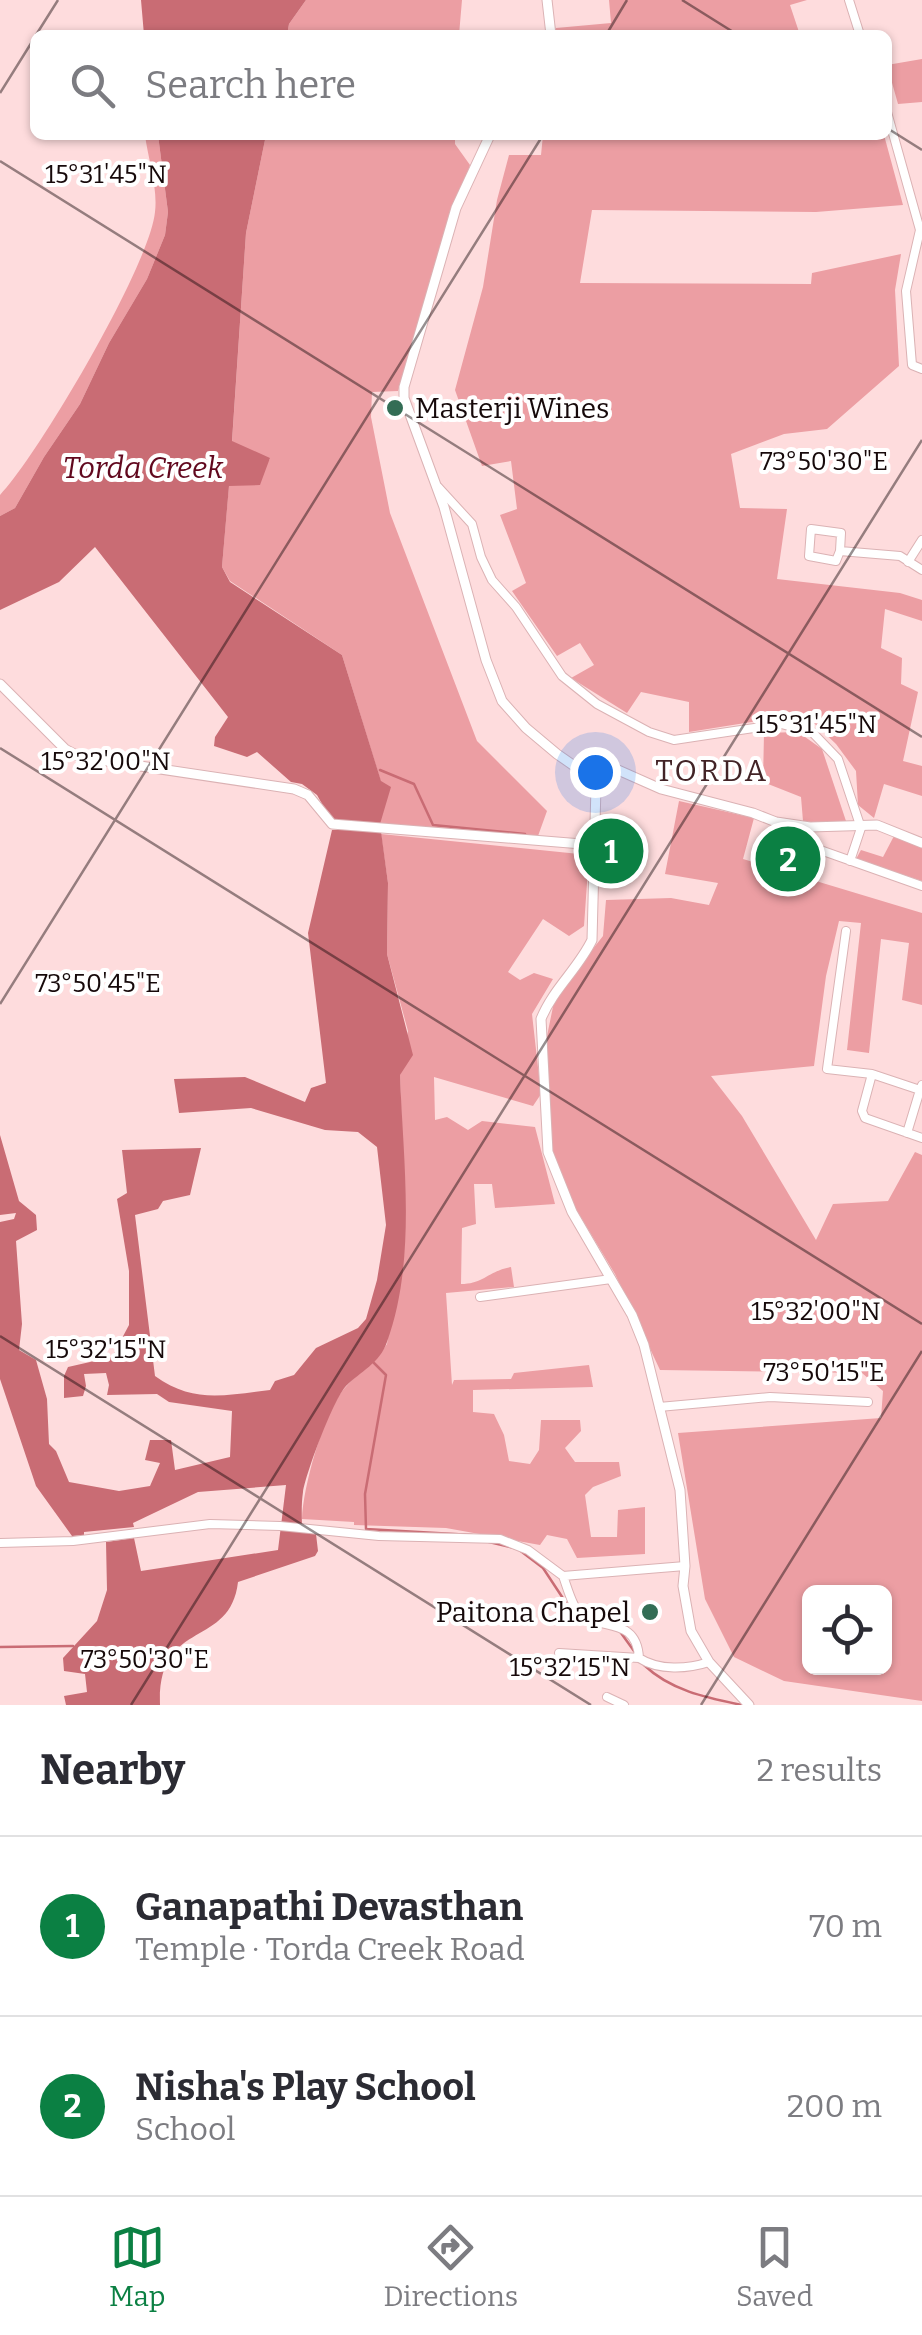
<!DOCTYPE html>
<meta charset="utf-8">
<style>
:root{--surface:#fff;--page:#f7f7f7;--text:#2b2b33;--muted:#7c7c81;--line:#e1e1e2;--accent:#0b8043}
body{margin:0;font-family:Bitter,serif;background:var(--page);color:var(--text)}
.controls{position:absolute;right:30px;bottom:30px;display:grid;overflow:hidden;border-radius:15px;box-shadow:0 2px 8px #0004}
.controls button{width:90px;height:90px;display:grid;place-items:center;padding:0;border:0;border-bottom:2px solid var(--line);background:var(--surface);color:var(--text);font:50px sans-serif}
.you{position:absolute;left:595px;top:772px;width:35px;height:35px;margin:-25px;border:8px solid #fff;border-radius:50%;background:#1a73e8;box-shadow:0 0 0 15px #1a73e833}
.badge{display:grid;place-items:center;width:65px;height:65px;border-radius:50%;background:var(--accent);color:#fff;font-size:32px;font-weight:700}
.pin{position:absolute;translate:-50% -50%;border:5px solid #fff;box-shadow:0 2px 10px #0006}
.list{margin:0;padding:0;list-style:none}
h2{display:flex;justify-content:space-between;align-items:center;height:130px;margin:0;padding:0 40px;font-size:42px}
h2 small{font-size:32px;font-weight:400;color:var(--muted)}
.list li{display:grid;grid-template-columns:65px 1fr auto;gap:30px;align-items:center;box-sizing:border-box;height:180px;padding:0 40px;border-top:2px solid var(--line)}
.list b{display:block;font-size:38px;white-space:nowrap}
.list p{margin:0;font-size:32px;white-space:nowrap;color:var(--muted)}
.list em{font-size:32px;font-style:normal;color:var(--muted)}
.icon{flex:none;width:55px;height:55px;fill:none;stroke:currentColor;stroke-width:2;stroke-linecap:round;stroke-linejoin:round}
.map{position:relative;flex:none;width:922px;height:1705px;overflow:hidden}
.search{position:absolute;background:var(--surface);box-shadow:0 2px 8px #0004;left:30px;right:30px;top:30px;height:110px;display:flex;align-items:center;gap:25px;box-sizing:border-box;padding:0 35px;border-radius:15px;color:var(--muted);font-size:38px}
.sheet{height:490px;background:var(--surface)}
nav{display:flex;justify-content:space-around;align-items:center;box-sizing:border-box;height:140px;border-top:2px solid var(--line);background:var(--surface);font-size:28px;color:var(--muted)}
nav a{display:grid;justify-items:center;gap:5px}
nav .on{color:var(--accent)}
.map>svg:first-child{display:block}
.green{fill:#ec9ea3;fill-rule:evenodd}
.water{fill:#c96c74}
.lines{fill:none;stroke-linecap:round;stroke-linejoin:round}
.stream{stroke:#c96c74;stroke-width:2.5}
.minor-casing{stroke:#dbb2b4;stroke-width:10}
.tertiary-casing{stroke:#dbb2b4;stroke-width:11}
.minor{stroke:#fff;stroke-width:8}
.tertiary{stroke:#fff;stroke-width:9}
.ticks{fill:none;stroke:#16090a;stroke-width:2.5;stroke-opacity:0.45}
.poi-dot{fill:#336d55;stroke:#fff;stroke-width:4}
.labels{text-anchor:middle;stroke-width:8;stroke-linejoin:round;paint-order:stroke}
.poi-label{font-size:28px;fill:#16090a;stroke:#fff;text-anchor:start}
.water-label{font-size:30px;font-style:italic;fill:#61081e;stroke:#fff}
.neighbourhood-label{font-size:30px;letter-spacing:2.5px;fill:#422326;stroke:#fff}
.ticks-label{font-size:25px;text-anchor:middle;fill:#16090a;stroke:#fff;stroke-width:8;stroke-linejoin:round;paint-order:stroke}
</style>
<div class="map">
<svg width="922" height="1705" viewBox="0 0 922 1705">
<rect width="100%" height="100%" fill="#fedcdd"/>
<path class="green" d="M 306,0 L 462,0 L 459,35 L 287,35 L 289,24 Z
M 609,0 L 807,0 L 790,5 L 800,35 L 555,35 L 556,28 L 611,23 Z
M 922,59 L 922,102 L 898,104 L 887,65 Z
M 145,135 L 158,135 L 168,212 L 165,235 L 147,279 L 109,343 L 80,404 L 44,457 L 15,508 L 0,516 L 0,495 C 39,454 150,265 155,212 C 158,188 148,159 145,135 Z
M 266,135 L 455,135 L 455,144 L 470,165 L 398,391 L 372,392 L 371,417 L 390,513 L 477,741 L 547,811 L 538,836 L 380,824 L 381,782 L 342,655 L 230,581 L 222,567 L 229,485 L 270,459 L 232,442 L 246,233 Z
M 543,135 L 884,135 L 903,205 L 816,212 L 592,210 L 580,283 L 811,284 L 812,273 L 901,254 L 895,290 L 899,366 L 827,429 L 784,434 L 731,454 L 740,508 L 787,509 L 777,579 L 900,593 L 922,600 L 922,621 L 885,609 L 881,648 L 902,658 L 901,684 L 918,692 L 903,761 L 922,766 L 922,796 L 884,784 L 874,818 L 858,805 L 856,771 L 836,744 L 815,724 L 789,716 L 689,732 L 689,702 L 641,692 L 627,713 L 571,678 L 594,665 L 580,643 L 557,656 L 512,591 L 526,583 L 500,515 L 517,509 L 511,461 L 482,466 L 455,390 L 483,287 L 497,200 L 509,155 L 541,155 Z
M 798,732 L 822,749 L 848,827 L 803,821 L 801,797 L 763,782 L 764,733 Z
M 679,801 L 754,818 L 743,859 L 922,913 L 922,1005 L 902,1000 L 909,943 L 881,939 L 869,1053 L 847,1050 L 861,923 L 839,921 L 826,976 L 814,1066 L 711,1076 L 742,1116 L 816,1240 L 833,1204 L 888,1201 L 915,1152 L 922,1155 L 922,1701 L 784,1681 L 734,1657 L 705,1599 L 678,1433 L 881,1418 L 883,1391 L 862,1373 L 660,1370 L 615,1274 L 577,1211 L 551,1154 L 547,1036 L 555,997 L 603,936 L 606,900 L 671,898 L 709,905 L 718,883 L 665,874 ZM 810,1592 L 884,1592 L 884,1668 L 810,1668 Z
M 381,834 L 589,855 L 584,926 L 569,936 L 543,919 L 508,972 L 520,980 L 534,973 L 553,979 L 532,1014 L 541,1094 L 533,1106 L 434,1077 L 435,1120 L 447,1117 L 468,1130 L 482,1121 L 535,1127 L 555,1204 L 495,1208 L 492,1184 L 474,1184 L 476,1224 L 462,1228 L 461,1284 C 484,1284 488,1271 511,1267 L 514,1287 L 446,1293 L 452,1385 L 454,1380 L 511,1379 L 514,1373 L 589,1365 L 593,1387 L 473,1390 L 473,1412 L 494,1414 L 504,1435 L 509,1461 L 530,1464 L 539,1450 L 541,1420 L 580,1420 L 581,1431 L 565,1448 L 575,1462 L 619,1462 L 621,1476 L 593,1487 L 585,1495 L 591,1537 L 617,1537 L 618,1510 L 645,1507 L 645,1554 L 577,1558 L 567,1539 L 547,1535 L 540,1545 L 446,1528 L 354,1525 L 354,1522 L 302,1519 C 303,1487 323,1415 343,1390 C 357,1373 375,1363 387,1344 L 405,1232 L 400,1075 L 408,1031 L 387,954 L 388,883 Z
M 894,836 L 922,847 L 922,881 L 856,859 L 861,850 L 883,857 Z"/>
<path class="water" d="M 141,0 L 306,0 L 289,24 L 287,35 L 144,35 Z
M 158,135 L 266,135 L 246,233 L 232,441 L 270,458 L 260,485 L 229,486 L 222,567 L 230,582 L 342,655 L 381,781 L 391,787 L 380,824 L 388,883 L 387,954 L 413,1055 L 400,1075 C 403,1161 417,1259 387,1342 C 380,1363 360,1372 346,1386 C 333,1400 306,1473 303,1492 C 301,1505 302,1518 302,1531 L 316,1534 L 318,1551 L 315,1556 L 238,1582 C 230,1650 157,1617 160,1705 L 66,1705 L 64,1696 L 87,1692 L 85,1674 L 64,1671 L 63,1658 L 97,1621 L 107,1590 L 106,1542 L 134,1538 L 141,1571 L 278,1550 L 286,1485 L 198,1492 L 133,1523 L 134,1527 L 84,1532 L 84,1535 L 72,1536 L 36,1486 L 0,1379 L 0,1222 L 14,1219 L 16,1213 L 0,1215 L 0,1135 L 19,1201 L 36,1215 L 37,1230 L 16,1241 L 22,1324 L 19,1350 L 36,1360 L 47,1399 L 49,1444 L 56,1451 L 69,1482 L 119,1491 L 150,1486 L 160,1463 L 145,1460 L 150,1440 L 171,1440 L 175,1470 L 230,1457 L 232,1411 L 169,1402 L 157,1394 L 107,1395 L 109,1385 L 106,1373 L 84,1374 L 86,1386 L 83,1396 L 64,1398 L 64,1376 L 68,1367 L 112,1357 L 129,1325 L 129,1271 L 117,1199 L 127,1193 L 122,1150 L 201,1148 L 190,1195 L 163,1201 L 158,1209 L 135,1215 L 155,1376 C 194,1404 225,1395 270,1390 L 275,1381 L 294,1375 L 316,1348 L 358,1328 L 366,1319 L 377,1280 L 386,1225 L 377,1147 L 358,1132 L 325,1130 L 251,1108 L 179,1113 L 174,1079 L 245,1077 L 305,1102 L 311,1088 L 326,1083 L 308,933 L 332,830 L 350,830 L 330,818 L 317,795 L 302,784 L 291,782 L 257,752 L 247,757 L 214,746 L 215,737 L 228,717 L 95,547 L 59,582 L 0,610 L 0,516 L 15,508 L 44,457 L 80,404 L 109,343 L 147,279 L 165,235 L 168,212 Z"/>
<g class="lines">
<path class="stream" d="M 380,770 L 414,784 L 433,825 L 525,834
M 372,1361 L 386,1375 L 365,1494 L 366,1529 L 472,1535
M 489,1542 L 518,1549 L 543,1568 L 576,1618 L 582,1619
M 621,1633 L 634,1651
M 0,1647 L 73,1646
M 644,1665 C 671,1691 708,1698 742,1705"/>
<defs>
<path id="minor" d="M 849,0 L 860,35
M 887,112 L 920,230 L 906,291 L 912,365 L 922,369
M 438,487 L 472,524 L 481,557 L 492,580 L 516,607 L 562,676 L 597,704 L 649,732 L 674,740 L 781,724 L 812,732 L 838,759 L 861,828 L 850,861
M 811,529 L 841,533 L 840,551 L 836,561 L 809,556 Z
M 840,551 L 900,556 L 922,570
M 908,562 L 922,540
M 776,822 L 792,840 L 922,886
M 846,931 L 827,1069 L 872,1074 L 862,1111 L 865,1118 L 922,1138
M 872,1074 L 920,1090 L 922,1085
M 907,1133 L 920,1090
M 480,1297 L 611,1279
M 659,1407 L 770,1397 L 868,1402
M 0,1543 L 73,1541 L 210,1524 L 280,1526 L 379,1536 L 500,1539 L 528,1550 L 563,1576 L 685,1566
M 563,1576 C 568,1589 573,1612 586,1618 C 607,1629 637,1620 639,1658 C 659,1671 688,1669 709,1662
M 559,1653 L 639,1658
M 607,1697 L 624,1705"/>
<path id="tertiary" d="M 547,0 L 551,35
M 490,135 L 456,208 L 404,387 L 404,398 L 444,507 L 486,660 L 502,701 L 526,728 L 557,754 L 580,770 L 593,772 L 601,765 L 609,766 L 661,789 L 753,813 L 776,822 L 810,827 L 877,825 L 922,843
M 0,684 L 65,749 L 80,757 L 294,789 L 308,795 L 332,824 L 594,845
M 593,772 L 596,786 L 592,940 C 578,969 553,989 541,1019 L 548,1152 L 572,1212 L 632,1315 L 644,1345 L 680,1490 L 685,1566 L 683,1586 L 691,1631 L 709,1662 L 749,1705"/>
</defs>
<use href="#minor" class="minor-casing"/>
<use href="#tertiary" class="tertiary-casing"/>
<use href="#minor" class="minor"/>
<use href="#tertiary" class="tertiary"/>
</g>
<path class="ticks" d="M 682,0 L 738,35M 36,35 L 58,0M 606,35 L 627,0M 0,93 L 35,37M 887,128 L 922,150M 0,161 L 922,737M 0,748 L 922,1324M 0,1004 L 543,135M 0,1336 L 591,1705M 131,1705 L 922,440M 701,1705 L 922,1351"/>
<g class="poi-dot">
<circle cx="395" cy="408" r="10"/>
<circle cx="650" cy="1612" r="10"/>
</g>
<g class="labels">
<g class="poi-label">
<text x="415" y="418">Masterji Wines</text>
<text x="630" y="1622" text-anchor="end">Paitona Chapel</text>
</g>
<g class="water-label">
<text x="143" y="478">Torda Creek</text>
</g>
<g class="neighbourhood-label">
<text x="712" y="781">TORDA</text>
</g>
</g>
<g class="ticks-label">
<text x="106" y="183">15°31'45"N</text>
<text x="824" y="470">73°50'30"E</text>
<text x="816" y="733">15°31'45"N</text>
<text x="106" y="770">15°32'00"N</text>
<text x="98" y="992">73°50'45"E</text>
<text x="816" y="1320">15°32'00"N</text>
<text x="106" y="1358">15°32'15"N</text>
<text x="824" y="1381">73°50'15"E</text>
<text x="145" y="1668">73°50'30"E</text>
<text x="570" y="1676">15°32'15"N</text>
</g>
</svg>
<div class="controls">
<button><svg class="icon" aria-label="locate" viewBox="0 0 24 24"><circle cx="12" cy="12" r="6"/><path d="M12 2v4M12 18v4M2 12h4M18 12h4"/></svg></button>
</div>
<div class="you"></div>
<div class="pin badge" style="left:611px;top:851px">1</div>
<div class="pin badge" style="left:788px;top:859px">2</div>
<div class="search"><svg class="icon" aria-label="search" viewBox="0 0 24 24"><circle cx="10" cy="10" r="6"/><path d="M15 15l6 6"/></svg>Search here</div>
</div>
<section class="sheet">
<h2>Nearby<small>2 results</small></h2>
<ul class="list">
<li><span class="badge">1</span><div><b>Ganapathi Devasthan</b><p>Temple · Torda Creek Road</p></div><em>70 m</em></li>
<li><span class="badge">2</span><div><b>Nisha's Play School</b><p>School</p></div><em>200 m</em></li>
</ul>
</section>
<nav>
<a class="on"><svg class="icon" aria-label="map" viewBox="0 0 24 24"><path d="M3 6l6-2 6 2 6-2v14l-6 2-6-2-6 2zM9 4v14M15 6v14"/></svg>Map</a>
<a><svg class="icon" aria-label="directions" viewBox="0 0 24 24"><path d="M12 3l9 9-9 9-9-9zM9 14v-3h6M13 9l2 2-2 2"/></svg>Directions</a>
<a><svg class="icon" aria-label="saved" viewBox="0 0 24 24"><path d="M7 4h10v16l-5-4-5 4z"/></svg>Saved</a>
</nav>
